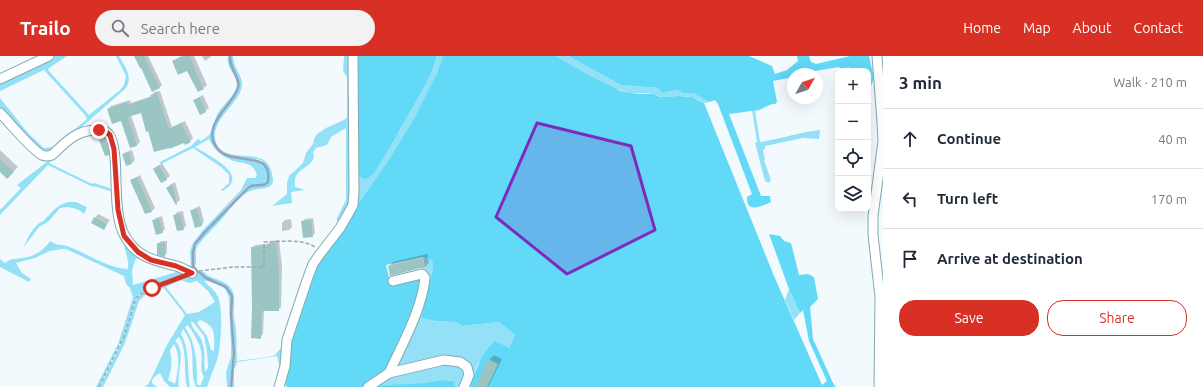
<!DOCTYPE html>
<meta charset="utf-8">
<style>
:root{--surface:#fff;--page:#f2f2f3;--text:#1f2937;--muted:#747a83;--line:#e0e1e3;--accent:#d93025}
body{margin:0;font-family:Ubuntu,sans-serif;background:var(--page);color:var(--text)}
.controls{position:absolute;right:12px;top:12px;display:grid;overflow:hidden;border-radius:8px;box-shadow:0 4px 16px #0002}
.controls button{width:36px;height:36px;display:grid;place-items:center;padding:0;border:0;border-bottom:1px solid var(--line);background:var(--surface);color:var(--text);font:20px sans-serif}
.compass{position:absolute;left:787px;top:12px;width:36px;height:36px;border-radius:50%;background:var(--surface);box-shadow:0 4px 16px #0002;rotate:50deg}
.stop{position:absolute;width:12px;height:12px;margin:-9px;border:3px solid #d93025;border-radius:50%;background:#fff}
.stop.end{background:#d93025;border-color:#fff;box-shadow:0 1px 4px #0008}
.list{margin:0;padding:0;list-style:none}
h2{display:flex;justify-content:space-between;align-items:center;height:52px;margin:0;padding:0 16px;font-size:17px}
h2 small{font-size:13px;font-weight:400;color:var(--muted)}
.list li{display:grid;grid-template-columns:26px 1fr auto;gap:12px;align-items:center;box-sizing:border-box;height:60px;padding:0 16px;border-top:1px solid var(--line)}
.list b{display:block;font-size:15px;white-space:nowrap}
.list em{font-size:13px;font-style:normal;color:var(--muted)}
.actions{display:flex;gap:8px;padding:12px 16px}
.actions a{flex:1;padding:9px 0;border:1px solid var(--accent);border-radius:16px;text-align:center;font-size:14px;color:var(--accent)}
.actions .main{background:var(--accent);color:#fff}
.icon{flex:none;width:22px;height:22px;fill:none;stroke:currentColor;stroke-width:2;stroke-linecap:round;stroke-linejoin:round}
.map{position:relative;flex:none;width:883px;height:331px;overflow:hidden}
header{display:flex;align-items:center;gap:24px;box-sizing:border-box;height:56px;padding:0 20px;background:var(--accent);color:#fff}
header strong{font-size:19px}
nav{display:flex;gap:22px;margin-inline-start:auto;font-size:14px}
.search{width:280px;height:36px;background:var(--page);display:flex;align-items:center;gap:10px;box-sizing:border-box;padding:0 14px;border-radius:22px;color:var(--muted);font-size:15px}
main{display:flex}
aside{flex:1;background:var(--surface)}
.map>svg:first-child{display:block}
.green{fill:#94e1f7;fill-rule:evenodd}
.forest{fill:#61d9f7}
.shadow{fill:#0003}
.lines{fill:none;stroke-linecap:round;stroke-linejoin:round}
.stream{stroke:#93a3ba;stroke-width:2.5}
.building{fill:#9bc5c3}
.minor-casing{stroke:#83a9b4;stroke-width:11}
.path{stroke:#9da7aa;stroke-width:1.5;stroke-dasharray:4 2;stroke-linecap:butt}
.minor{stroke:#fff;stroke-width:9}
.route{stroke:#d93025;stroke-width:5}
.marked{fill:#7b2cbf;fill-opacity:0.2;stroke:#7b2cbf;stroke-width:3;stroke-linejoin:round}
</style>
<header>
<strong>Trailo</strong>
<div class="search"><svg class="icon" aria-label="search" viewBox="0 0 24 24"><circle cx="10" cy="10" r="6"/><path d="M15 15l6 6"/></svg>Search here</div>
<nav><a>Home</a><a>Map</a><a>About</a><a>Contact</a></nav>
</header>
<main>
<div class="map">
<svg width="883" height="331" viewBox="0 0 883 331">
<rect width="100%" height="100%" fill="#f3fafd"/>
<path class="green" d="M 55,0 L 67,0 L 49,12 L 48,14 L 89,59 L 120,34 L 124,29 L 126,20 L 116,0 L 119,0 C 125,11 134,22 125,33 L 59,91 C 50,95 45,96 36,90 L 0,54 L 0,42 L 28,77 L 44,92 L 52,91 L 57,88 L 87,63 L 85,59 L 44,14 L 0,35 L 0,27 Z
M 228,0 L 230,0 C 228,13 241,22 238,32 C 236,39 228,45 224,51 C 212,67 204,90 227,100 C 238,105 249,102 260,105 C 267,111 272,121 265,128 L 251,129 L 248,130 L 198,183 C 192,192 189,206 197,215 L 195,215 L 191,211 L 190,195 L 193,187 L 204,173 L 241,134 L 247,122 L 255,122 L 257,119 C 252,104 243,109 231,104 C 220,99 214,94 209,83 L 195,91 C 209,100 252,119 222,135 L 221,134 L 229,127 L 229,119 L 221,111 L 193,92 L 161,108 L 160,106 L 191,90 L 198,83 L 201,85 C 203,83 206,82 208,80 C 214,74 214,64 218,57 C 223,48 236,39 237,29 C 238,19 225,13 228,0 Z
M 231,0 L 233,0 C 233,13 246,22 241,34 C 236,49 213,64 215,82 C 219,109 254,93 266,106 C 268,108 270,111 271,114 C 272,118 273,122 273,126 C 271,135 254,131 246,137 C 236,144 229,155 221,164 C 214,172 206,179 199,188 L 196,193 L 196,209 L 194,210 C 193,196 195,188 204,178 L 249,131 L 255,130 L 263,130 L 269,126 C 270,117 267,110 261,104 C 250,101 238,104 227,99 C 192,84 230,50 239,32 C 241,20 229,12 231,0 Z
M 344,0 L 351,0 L 351,131 L 349,149 L 341,166 L 336,164 L 346,144 L 346,72 L 331,81 L 327,89 L 316,92 L 313,96 L 314,102 C 306,116 293,112 295,131 L 305,134 L 291,136 L 292,147 L 272,150 L 286,139 L 287,137 L 287,127 L 289,120 L 303,107 L 306,97 L 313,88 L 314,83 L 317,78 L 326,72 L 344,64 L 347,61 L 347,21 L 343,15 Z
M 437,0 L 443,0 C 425,54 387,112 352,158 L 357,118 L 399,76 L 421,35 L 435,8 Z
M 556,0 L 568,0 L 621,29 L 658,32 L 662,37 L 678,34 L 682,37 L 693,37 L 709,46 L 704,47 C 692,38 677,40 663,41 C 659,41 657,39 654,38 C 645,36 636,39 627,36 C 601,30 578,13 556,0 Z
M 752,54 L 755,54 L 760,86 C 781,83 799,76 820,74 L 819,83 L 803,82 L 765,90 L 765,93 L 763,94 L 765,103 L 764,104 L 771,124 L 769,127 L 765,125 L 755,87 L 757,86 Z
M 76,83 L 49,107 L 92,128 L 94,127 L 115,134 L 116,137 L 94,130 L 93,131 L 48,109 L 0,159 L 0,153 L 1,153 L 21,132 L 17,129 Z
M 68,146 L 76,146 L 87,151 L 84,158 C 78,152 69,150 60,152 L 49,165 L 39,171 L 23,192 C 27,184 31,174 38,168 C 41,166 44,165 46,162 C 54,154 57,149 68,146 Z
M 50,185 C 57,190 60,188 67,190 C 87,197 106,212 128,213 C 129,201 124,196 124,185 C 133,195 144,205 157,208 C 165,209 172,210 179,212 L 182,214 L 185,218 L 145,235 L 136,242 L 124,278 L 99,331 L 96,331 L 118,288 L 133,241 L 130,232 L 126,228 L 124,220 L 66,193 L 62,193 L 50,195 L 35,202 L 16,207 L 22,217 L 31,223 L 29,226 L 0,211 L 0,203 L 5,207 C 11,202 16,203 23,202 C 35,200 43,195 50,185 ZM 136,202 L 153,208 L 172,212 L 180,215 L 133,229 L 132,214 Z
M 423,201 L 432,204 L 433,212 L 421,262 L 435,265 L 456,266 L 462,270 L 499,266 L 515,279 L 509,292 L 478,307 L 470,331 L 465,331 L 470,319 L 460,305 L 391,316 L 427,222 Z
M 198,216 L 206,222 L 226,231 L 231,241 L 230,258 L 233,297 L 230,331 L 227,331 L 226,316 L 231,301 L 231,292 L 229,242 L 226,234 L 222,230 L 207,225 L 204,225 C 208,230 214,233 217,239 C 224,250 221,292 217,304 C 214,313 210,322 207,331 L 196,331 C 188,312 199,294 183,273 L 181,278 C 190,293 187,313 190,331 L 187,331 C 183,314 188,296 179,281 L 175,285 C 187,296 176,317 179,331 L 170,331 L 164,325 L 160,317 C 156,320 152,321 152,327 L 157,331 L 145,331 L 149,327 L 167,289 L 185,259 L 164,232 L 146,238 L 139,245 L 125,287 L 103,331 L 100,331 L 120,290 L 137,242 L 146,236 L 192,217 ZM 181,224 L 189,227 L 197,225 L 208,235 L 215,246 L 199,256 L 187,258 L 166,231 ZM 200,264 C 203,265 207,267 209,269 C 216,274 214,287 214,295 L 211,294 L 207,280 L 197,267 ZM 191,266 L 193,266 L 204,280 L 207,296 L 208,312 L 205,316 C 204,306 206,293 201,283 C 198,277 192,273 191,266 ZM 188,269 C 193,277 199,285 201,295 C 203,304 199,313 204,321 L 200,330 L 197,328 C 197,308 197,289 185,271 ZM 174,288 C 181,300 178,316 175,328 L 168,324 C 172,313 172,305 170,294 Z
M 199,216 L 204,216 C 209,223 221,222 230,231 C 237,239 233,251 234,261 C 234,265 236,269 236,273 C 237,284 236,294 237,305 L 268,301 L 275,299 L 281,292 L 282,315 L 280,314 L 277,300 L 237,306 L 234,314 L 234,331 L 232,331 L 235,297 L 231,258 L 232,240 L 226,230 L 206,221 Z
M 789,233 L 800,257 L 794,264 L 785,244 Z
M 444,305 L 466,311 L 463,331 L 456,331 L 455,329 L 449,324 L 420,329 L 371,331 L 380,324 Z"/>
<path class="forest" d="M 356,0 L 437,0 C 433,16 424,31 416,45 C 403,69 389,93 374,117 L 368,122 L 364,123 L 357,118 Z
M 443,0 L 556,0 L 590,20 L 621,35 L 637,38 L 654,38 L 660,41 L 679,40 L 692,41 L 704,47 L 774,220 L 822,329 L 827,325 L 809,285 L 803,254 L 800,257 L 789,233 L 769,178 L 780,180 L 784,185 L 791,187 L 799,219 L 808,218 L 814,221 L 818,243 L 810,251 L 813,283 L 833,327 L 836,331 L 470,331 C 476,314 481,297 495,285 L 509,292 L 515,279 L 499,266 L 462,270 L 456,266 L 435,265 L 421,262 L 433,212 L 432,204 L 423,201 L 386,209 L 389,221 L 422,219 L 425,223 L 389,316 L 366,331 L 287,331 L 283,325 L 290,286 L 314,211 L 387,107 L 413,65 L 436,19 Z
M 568,0 L 749,0 L 772,10 L 775,18 L 787,14 L 798,5 L 797,0 L 809,0 L 811,6 L 816,8 L 850,0 L 869,0 L 874,22 L 870,33 L 871,60 L 868,61 L 868,15 L 851,15 L 849,11 L 841,14 L 839,11 L 815,15 L 814,18 L 793,18 L 793,21 L 773,25 L 777,46 L 775,48 L 772,48 L 759,54 L 729,58 L 761,140 L 770,140 L 771,146 C 762,150 746,158 747,141 L 752,138 L 718,48 L 715,44 L 709,46 L 693,37 L 682,37 L 678,34 L 662,37 L 658,32 L 621,29 Z
M 443,324 L 453,325 L 456,331 L 370,331 C 395,327 418,330 443,324 Z"/>
<path class="shadow" d="M 135,0 L 148,0 L 162,29 L 159,32 Z
M 181,0 L 185,5 L 184,0 L 194,0 L 207,29 L 204,32 L 187,13 L 173,5 Z
M 202,0 L 212,0 L 205,5 Z
M 160,35 L 172,71 L 185,65 L 193,82 L 190,85 L 184,86 L 141,56 L 131,59 L 140,86 L 137,89 L 131,91 L 122,64 L 108,53 L 111,50 L 130,44 L 131,47 L 152,40 L 154,36 Z
M 203,39 L 209,52 L 205,55 L 194,44 Z
M 107,80 L 111,95 L 108,98 L 100,85 Z
M 0,94 L 18,111 L 7,122 L 0,115 Z
M 132,94 L 135,104 L 132,107 L 123,99 L 126,96 Z
M 162,107 L 170,120 L 162,126 L 154,113 Z
M 140,119 L 155,152 L 152,155 L 146,157 L 132,124 Z
M 175,126 L 180,144 L 176,147 L 170,129 Z
M 200,150 L 204,166 L 201,170 L 192,155 L 195,152 Z
M 183,155 L 186,170 L 183,173 L 174,160 L 177,156 Z
M 98,158 L 110,164 L 104,172 L 92,166 Z
M 162,160 L 165,173 L 162,176 L 153,165 L 156,162 Z
M 313,162 L 315,177 L 312,180 L 302,166 L 305,163 Z
M 291,163 L 292,171 L 289,174 L 282,175 L 282,167 L 285,164 Z
M 279,184 L 282,210 L 281,251 L 278,254 L 264,254 L 263,278 L 260,281 L 253,253 L 252,192 L 255,189 L 268,188 L 271,185 Z
M 161,185 L 167,185 L 167,197 L 164,200 L 158,188 Z
M 427,198 L 429,207 L 424,212 L 389,210 L 393,206 Z
M 494,299 L 502,303 L 488,331 L 476,331 L 489,304 Z"/>
<g class="lines">
<path class="stream" d="M 197,215 L 193,210 L 193,197 L 195,188 L 204,177 L 249,131 C 256,127 263,132 268,126 C 273,91 232,112 217,92 C 200,69 233,49 238,32 C 241,22 229,13 230,0
M 199,216 L 206,222 L 226,231 L 232,240 L 231,258 L 234,297 L 231,331"/>
</g>
<path class="building" d="M 134,0 L 144,0 L 160,32 L 152,36 L 141,12 L 140,12 Z
M 183,0 L 190,0 L 197,19 L 204,33 L 198,36 L 187,15 L 178,19 L 172,5 Z
M 157,37 L 169,73 L 181,67 L 191,86 L 185,89 L 184,87 L 169,93 L 169,92 L 154,96 L 148,75 L 146,76 L 141,57 L 128,61 L 137,90 L 130,92 L 121,65 L 112,68 L 107,53 L 127,46 L 128,49 L 151,41 L 150,39 Z
M 200,41 L 206,56 L 200,59 L 193,44 Z
M 104,83 L 107,89 L 109,99 L 105,100 L 99,84 Z
M 129,96 L 132,108 L 126,110 L 122,98 Z
M 0,103 L 14,116 L 7,123 L 0,116 Z
M 159,109 L 167,124 L 161,127 L 153,113 Z
M 137,121 L 152,156 L 145,158 L 130,124 Z
M 172,128 L 177,148 L 176,149 L 166,132 Z
M 197,153 L 202,170 L 195,172 L 190,154 Z
M 180,158 L 184,174 L 177,175 L 173,159 Z
M 94,161 L 107,168 L 104,174 L 91,167 Z
M 159,163 L 163,177 L 156,179 L 152,164 Z
M 311,164 L 313,181 L 303,182 L 301,165 Z
M 157,187 L 165,187 L 165,201 L 157,199 Z
M 276,187 L 279,214 L 279,255 L 262,255 L 261,283 L 251,282 L 252,253 L 251,191 L 267,190 L 267,188 Z
M 422,202 L 425,213 L 421,212 L 390,220 L 388,210 Z
M 488,303 L 498,308 L 487,331 L 475,331 Z"/>
<g class="lines">
<defs>
<path id="minor" d="M 877,0 L 882,66 L 883,85 L 873,160 L 873,179 L 880,241 L 879,331
M 0,23 L 49,0
M 0,57 C 9,66 33,95 42,99 C 46,101 49,100 52,99 C 66,86 75,75 95,74 C 100,74 106,74 109,79 C 114,85 114,95 115,102 C 117,123 114,163 125,180 C 137,202 154,204 176,210 C 181,211 187,215 192,217
M 389,317 C 402,289 422,253 425,222 L 422,218 L 393,225
M 279,331 L 285,310 L 287,284 L 307,224 L 313,208 L 320,198 L 340,172 L 347,160 L 353,149 L 354,136 L 353,0
M 368,331 L 389,317 L 444,304 L 460,306 L 467,311 L 469,319 L 464,331"/>
</defs>
<use href="#minor" class="minor-casing"/>
<path class="path" d="M 199,215 L 233,211 L 264,211 L 264,186 C 281,186 300,182 315,191
M 99,331 L 125,278 L 136,242 L 146,235 L 181,221"/>
<use href="#minor" class="minor"/>
</g>
<g class="lines">
<path class="route" d="M 99,74 L 105,75 L 110,79 L 114,93 L 118,154 L 124,180 L 138,196 L 151,204 L 176,210 L 192,217 L 152,232"/>
</g>
<path class="marked" d="M 537,67 L 631,90 L 655,174 L 567,218 L 496,161 Z"/>
</svg>
<div class="controls">
<button>+</button>
<button>−</button>
<button><svg class="icon" aria-label="locate" viewBox="0 0 24 24"><circle cx="12" cy="12" r="6"/><path d="M12 2v4M12 18v4M2 12h4M18 12h4"/></svg></button>
<button><svg class="icon" aria-label="layers" viewBox="0 0 24 24"><path d="M12 4l9 5-9 5-9-5zM3 14l9 5 9-5"/></svg></button>
</div>
<svg class="compass" viewBox="-18 -18 36 36"><path d="M0-13l5 13h-10z" fill="#e53935"/><path d="M0 13l5-13h-10z" fill="#747a83"/></svg>
<div class="stop" style="left:152px;top:232px"></div>
<div class="stop end" style="left:99px;top:74px"></div>
</div>
<aside>
<h2>3 min<small>Walk · 210 m</small></h2>
<ul class="list">
<li><svg class="icon" aria-label="ahead" viewBox="0 0 24 24"><path d="M12 20V5M6 11l6-6 6 6"/></svg><div><b>Continue</b></div><em>40 m</em></li>
<li><svg class="icon" aria-label="left" viewBox="0 0 24 24"><path d="M17 20v-9H6M10 6l-5 5 5 5"/></svg><div><b>Turn left</b></div><em>170 m</em></li>
<li><svg class="icon" aria-label="arrive" viewBox="0 0 24 24"><path d="M6 21V4h12l-3 4 3 4H6"/></svg><div><b>Arrive at destination</b></div></li>
</ul>
<div class="actions"><a class="main">Save</a><a>Share</a></div>
</aside>
</main>
